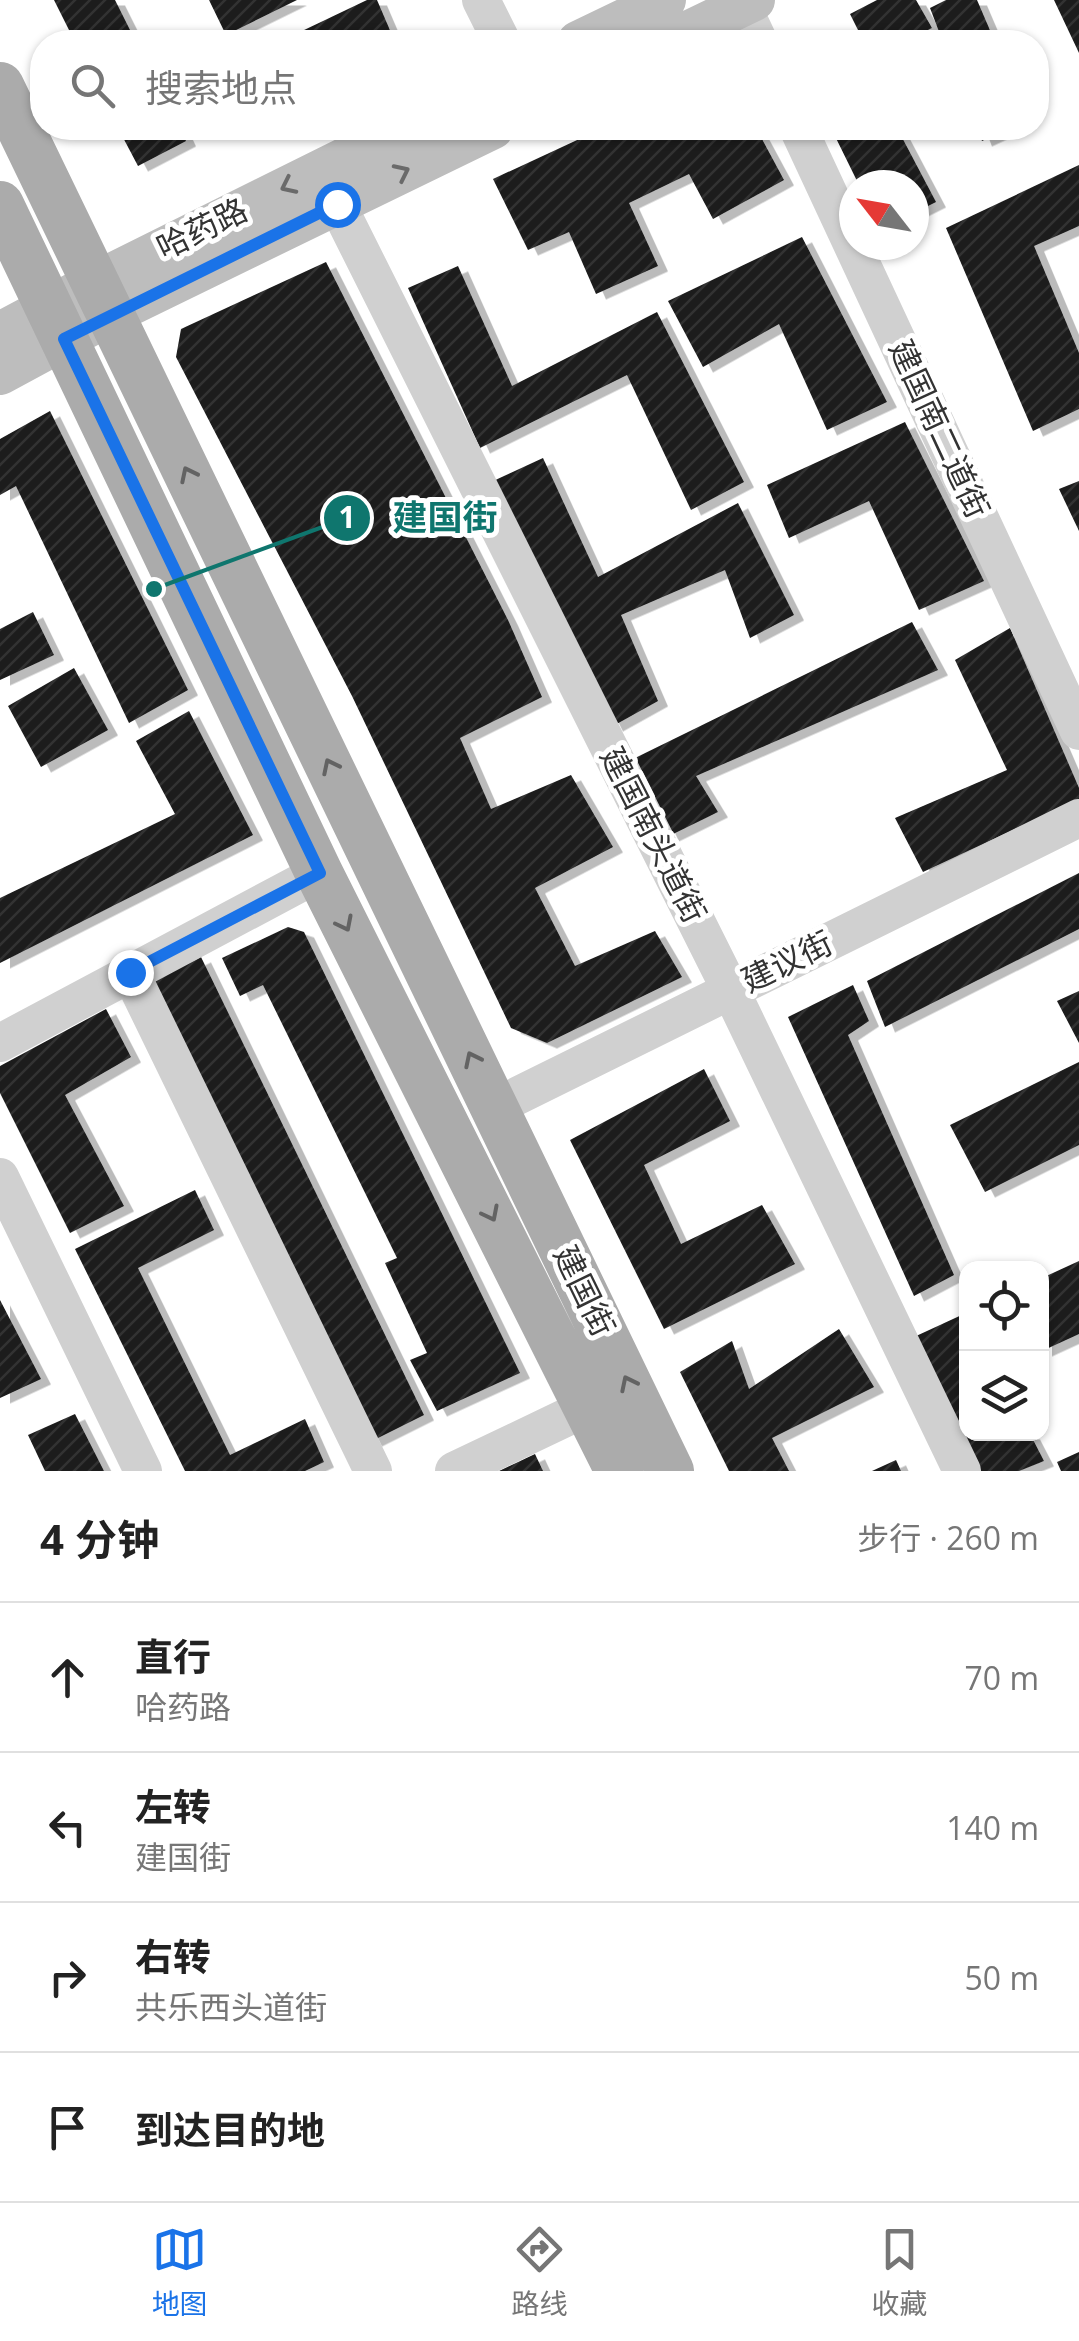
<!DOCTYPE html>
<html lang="zh">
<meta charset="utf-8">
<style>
:root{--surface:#fff;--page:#f6f6f6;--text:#222;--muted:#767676;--line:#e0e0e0;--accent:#1a73e8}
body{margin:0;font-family:"Open Sans","Noto Sans SC",sans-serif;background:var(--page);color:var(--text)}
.controls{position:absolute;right:30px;bottom:30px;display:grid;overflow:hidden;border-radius:20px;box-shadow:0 2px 8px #0004}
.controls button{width:90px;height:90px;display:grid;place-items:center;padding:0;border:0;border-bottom:2px solid var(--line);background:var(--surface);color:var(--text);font:50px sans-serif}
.compass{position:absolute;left:839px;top:170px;width:90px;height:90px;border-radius:50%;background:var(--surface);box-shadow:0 2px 8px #0004;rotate:301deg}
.stop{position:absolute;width:30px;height:30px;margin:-22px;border:8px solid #1a73e8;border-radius:50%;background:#fff}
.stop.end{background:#1a73e8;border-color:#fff;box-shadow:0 2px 10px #0008}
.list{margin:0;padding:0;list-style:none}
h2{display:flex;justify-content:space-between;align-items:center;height:130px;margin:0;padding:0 40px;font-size:42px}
h2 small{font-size:32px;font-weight:400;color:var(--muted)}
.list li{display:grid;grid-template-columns:65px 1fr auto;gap:30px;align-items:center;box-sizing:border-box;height:150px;padding:0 40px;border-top:2px solid var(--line)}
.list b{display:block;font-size:38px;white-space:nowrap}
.list p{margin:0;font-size:32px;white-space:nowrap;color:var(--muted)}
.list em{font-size:32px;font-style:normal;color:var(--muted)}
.icon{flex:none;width:55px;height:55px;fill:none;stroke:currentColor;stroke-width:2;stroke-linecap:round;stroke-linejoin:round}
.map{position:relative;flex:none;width:1079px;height:1471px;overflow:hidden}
.search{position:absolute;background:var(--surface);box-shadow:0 2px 8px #0004;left:30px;right:30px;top:30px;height:110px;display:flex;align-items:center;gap:25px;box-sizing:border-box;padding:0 35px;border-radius:40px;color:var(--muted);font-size:38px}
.sheet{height:730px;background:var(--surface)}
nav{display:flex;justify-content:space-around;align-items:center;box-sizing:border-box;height:140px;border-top:2px solid var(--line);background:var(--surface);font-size:28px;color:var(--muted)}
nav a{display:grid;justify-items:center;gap:5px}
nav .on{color:var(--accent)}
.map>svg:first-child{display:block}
.building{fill:url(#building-hatch);filter:url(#shadow)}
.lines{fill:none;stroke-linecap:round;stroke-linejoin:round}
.tertiary{stroke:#d0d0d0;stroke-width:38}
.secondary{stroke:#bdbdbd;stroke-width:42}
.primary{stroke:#ababab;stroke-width:48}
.oneway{stroke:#6a6a6a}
.oneway2{stroke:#636363}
.route{stroke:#1a73e8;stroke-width:12}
.labels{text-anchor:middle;stroke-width:10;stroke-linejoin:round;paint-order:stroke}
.street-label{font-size:32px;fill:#333;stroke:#fff}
.leader{fill:none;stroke:#0f766e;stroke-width:4}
.callout-dot{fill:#0f766e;stroke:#fff;stroke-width:4}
.mark-label{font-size:30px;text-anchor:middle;font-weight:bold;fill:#fff}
.callout-label{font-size:35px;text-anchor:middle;font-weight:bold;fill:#0f766e;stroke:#fff;stroke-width:10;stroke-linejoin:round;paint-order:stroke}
</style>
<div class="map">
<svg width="1079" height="1471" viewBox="0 0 1079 1471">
<defs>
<pattern id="building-hatch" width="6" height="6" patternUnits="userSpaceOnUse" patternTransform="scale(2.5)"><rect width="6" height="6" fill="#1a1a1a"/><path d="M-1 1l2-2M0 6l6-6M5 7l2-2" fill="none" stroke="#333"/></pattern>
<filter id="shadow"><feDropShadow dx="10" dy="5.5" stdDeviation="0" flood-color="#0004"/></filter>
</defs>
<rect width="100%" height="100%" fill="#fff"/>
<path class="building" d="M 54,0 L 115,0 L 136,42 L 75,42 Z
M 209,0 L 297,0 L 226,35 Z
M 367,0 L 377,0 L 395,42 L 279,42 Z
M 877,0 L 916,0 L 932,28 L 904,42 L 864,42 L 850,14 Z
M 946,0 L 977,0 L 995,42 L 943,42 L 930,8 Z
M 1054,0 L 1079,0 L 1079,53 Z
M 118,128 L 180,128 L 186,141 L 138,166 Z
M 603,128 L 756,128 L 784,180 L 713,219 L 689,174 L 629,203 L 658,266 L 596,294 L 569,232 L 528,250 L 493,179 Z
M 831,128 L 897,128 L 936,202 L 914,213 L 914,185 L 859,185 Z
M 977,128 L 1010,128 L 982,141 Z
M 1079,165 L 1079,226 L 1034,246 L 1079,353 L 1079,409 L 1033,431 L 946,228 Z
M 802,237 L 887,402 L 827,430 L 779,324 L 703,367 L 668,301 Z
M 326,262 L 508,620 L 542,697 L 460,738 L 491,809 L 571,775 L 613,847 L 535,888 L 575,966 L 655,931 L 682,977 L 547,1043 L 511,1028 L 352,696 L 176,357 L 181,329 Z
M 458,266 L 512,386 L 657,312 L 744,482 L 691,510 L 627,375 L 480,448 L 408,288 Z
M 50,411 L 188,690 L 129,723 L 16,486 L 0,495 L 0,439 Z
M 905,422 L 984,581 L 919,610 L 869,501 L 789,538 L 767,485 Z
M 543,458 L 598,577 L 738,503 L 794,615 L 750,638 L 725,570 L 621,615 L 658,701 L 613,726 L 491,482 Z
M 1079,481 L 1079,531 L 1059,489 Z
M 33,612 L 54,655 L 0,680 L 0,629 Z
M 912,622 L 938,670 L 696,776 L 718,812 L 669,836 L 633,759 Z
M 1010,628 L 1079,788 L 1079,799 L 923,872 L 895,818 L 1007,770 L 955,660 Z
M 74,668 L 108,730 L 41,767 L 8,706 Z
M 189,711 L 253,835 L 0,963 L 0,898 L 175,814 L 136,741 Z
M 1079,873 L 1079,929 L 885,1027 L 867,981 Z
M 288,927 L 304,932 L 520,1373 L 437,1411 L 410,1360 L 427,1353 L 385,1263 L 397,1258 L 263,985 L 240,996 L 222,958 Z
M 201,957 L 424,1415 L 372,1441 L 146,984 Z
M 853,985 L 869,1021 L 848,1035 L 954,1275 L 914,1296 L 788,1017 Z
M 1079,991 L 1079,1043 L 1057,1001 Z
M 106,1009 L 131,1057 L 65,1095 L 124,1206 L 70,1233 L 0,1093 L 0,1066 Z
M 1079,1062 L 1079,1145 L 985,1192 L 950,1125 Z
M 704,1069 L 730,1121 L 644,1165 L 681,1244 L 762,1205 L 795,1264 L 664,1329 L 570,1140 Z
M 195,1190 L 214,1230 L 138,1268 L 230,1455 L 305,1419 L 324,1462 L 305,1471 L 185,1471 L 75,1249 Z
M 1079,1261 L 1079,1334 L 1042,1351 L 1042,1278 Z
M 0,1300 L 41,1379 L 0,1398 Z
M 966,1313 L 966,1434 L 1030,1434 L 1044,1461 L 1019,1471 L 979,1471 L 914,1337 Z
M 839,1329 L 874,1387 L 772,1438 L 789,1471 L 729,1471 L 680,1372 L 732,1341 L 749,1389 Z
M 75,1414 L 104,1471 L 45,1471 L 28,1435 Z
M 1079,1452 L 1079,1471 L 1061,1471 L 1057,1462 Z
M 535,1454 L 543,1471 L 499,1471 Z
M 896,1460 L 901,1471 L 872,1471 Z"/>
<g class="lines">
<path class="tertiary" d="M 481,0 L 502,42
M 742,6 L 759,42
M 798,128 L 1079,731
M 337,204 L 730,989 L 962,1471
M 130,972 L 373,1471
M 0,1043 L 319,873
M 495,1107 L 1079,818
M 0,1177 L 143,1471
M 454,1471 L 588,1407"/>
<path class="secondary" d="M 578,42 L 665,0
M 667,42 L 754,0
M 0,333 L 94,283 L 406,128
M 0,374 L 111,314 L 493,128"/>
<path class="primary" d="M 0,86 L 670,1471
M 0,205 L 319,873 L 619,1471"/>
</g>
<defs><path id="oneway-chevron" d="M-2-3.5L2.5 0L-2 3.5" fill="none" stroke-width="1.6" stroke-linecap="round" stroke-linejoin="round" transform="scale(2.5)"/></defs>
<g class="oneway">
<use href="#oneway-chevron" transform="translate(402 172) rotate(-26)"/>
<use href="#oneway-chevron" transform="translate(288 186) rotate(154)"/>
</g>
<g class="oneway2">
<use href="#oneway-chevron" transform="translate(188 474) rotate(-116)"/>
<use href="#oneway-chevron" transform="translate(330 766) rotate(-116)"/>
<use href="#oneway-chevron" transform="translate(345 924) rotate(63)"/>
<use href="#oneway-chevron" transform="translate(472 1059) rotate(-116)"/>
<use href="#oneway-chevron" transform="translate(491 1214) rotate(63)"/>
<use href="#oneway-chevron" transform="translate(628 1383) rotate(-116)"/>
</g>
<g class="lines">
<path class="route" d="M 130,972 L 320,873 L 64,339 L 337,204"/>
</g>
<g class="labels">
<g class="street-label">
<text transform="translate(202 229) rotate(-26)" y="11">哈药路</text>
<text transform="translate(939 429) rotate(65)" y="11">建国南二道街</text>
<text transform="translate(653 835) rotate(63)" y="11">建国南头道街</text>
<text transform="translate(787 962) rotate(-26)" y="11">建议街</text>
<text transform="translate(584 1291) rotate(64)" y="11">建国街</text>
</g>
</g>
<path class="leader" d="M154 589L347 518"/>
<g class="callout-dot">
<circle cx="154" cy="589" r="10"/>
<circle cx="347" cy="518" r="25"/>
</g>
<g class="mark-label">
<text x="347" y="528">1</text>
</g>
<g class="callout-label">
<text x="445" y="530">建国街</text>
</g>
</svg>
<div class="controls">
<button><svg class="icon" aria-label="locate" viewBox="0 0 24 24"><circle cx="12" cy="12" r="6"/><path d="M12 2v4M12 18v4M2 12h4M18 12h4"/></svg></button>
<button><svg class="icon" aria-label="layers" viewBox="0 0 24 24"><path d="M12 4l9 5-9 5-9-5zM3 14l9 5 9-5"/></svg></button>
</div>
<svg class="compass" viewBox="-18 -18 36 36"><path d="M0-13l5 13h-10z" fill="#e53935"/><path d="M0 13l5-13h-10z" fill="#767676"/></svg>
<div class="stop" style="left:337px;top:204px"></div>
<div class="stop end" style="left:130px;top:972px"></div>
<div class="search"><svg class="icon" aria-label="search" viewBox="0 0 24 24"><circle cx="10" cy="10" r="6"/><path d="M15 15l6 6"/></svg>搜索地点</div>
</div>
<section class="sheet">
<h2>4 分钟<small>步行 · 260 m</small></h2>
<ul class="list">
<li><svg class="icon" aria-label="ahead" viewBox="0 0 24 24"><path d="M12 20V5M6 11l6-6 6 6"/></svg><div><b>直行</b><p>哈药路</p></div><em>70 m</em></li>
<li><svg class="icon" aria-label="left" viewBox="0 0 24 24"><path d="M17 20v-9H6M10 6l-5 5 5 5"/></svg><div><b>左转</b><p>建国街</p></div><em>140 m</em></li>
<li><svg class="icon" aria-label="right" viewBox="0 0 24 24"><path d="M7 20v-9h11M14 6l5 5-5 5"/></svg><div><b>右转</b><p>共乐西头道街</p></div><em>50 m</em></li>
<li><svg class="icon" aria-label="arrive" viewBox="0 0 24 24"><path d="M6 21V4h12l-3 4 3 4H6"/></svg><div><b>到达目的地</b></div></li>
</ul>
</section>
<nav>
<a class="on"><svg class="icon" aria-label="map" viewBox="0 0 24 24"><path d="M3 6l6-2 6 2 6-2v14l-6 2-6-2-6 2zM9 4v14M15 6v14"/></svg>地图</a>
<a><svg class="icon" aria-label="directions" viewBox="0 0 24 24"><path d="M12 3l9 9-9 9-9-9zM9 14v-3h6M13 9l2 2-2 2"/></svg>路线</a>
<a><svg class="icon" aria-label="saved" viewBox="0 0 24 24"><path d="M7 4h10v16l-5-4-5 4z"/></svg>收藏</a>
</nav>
